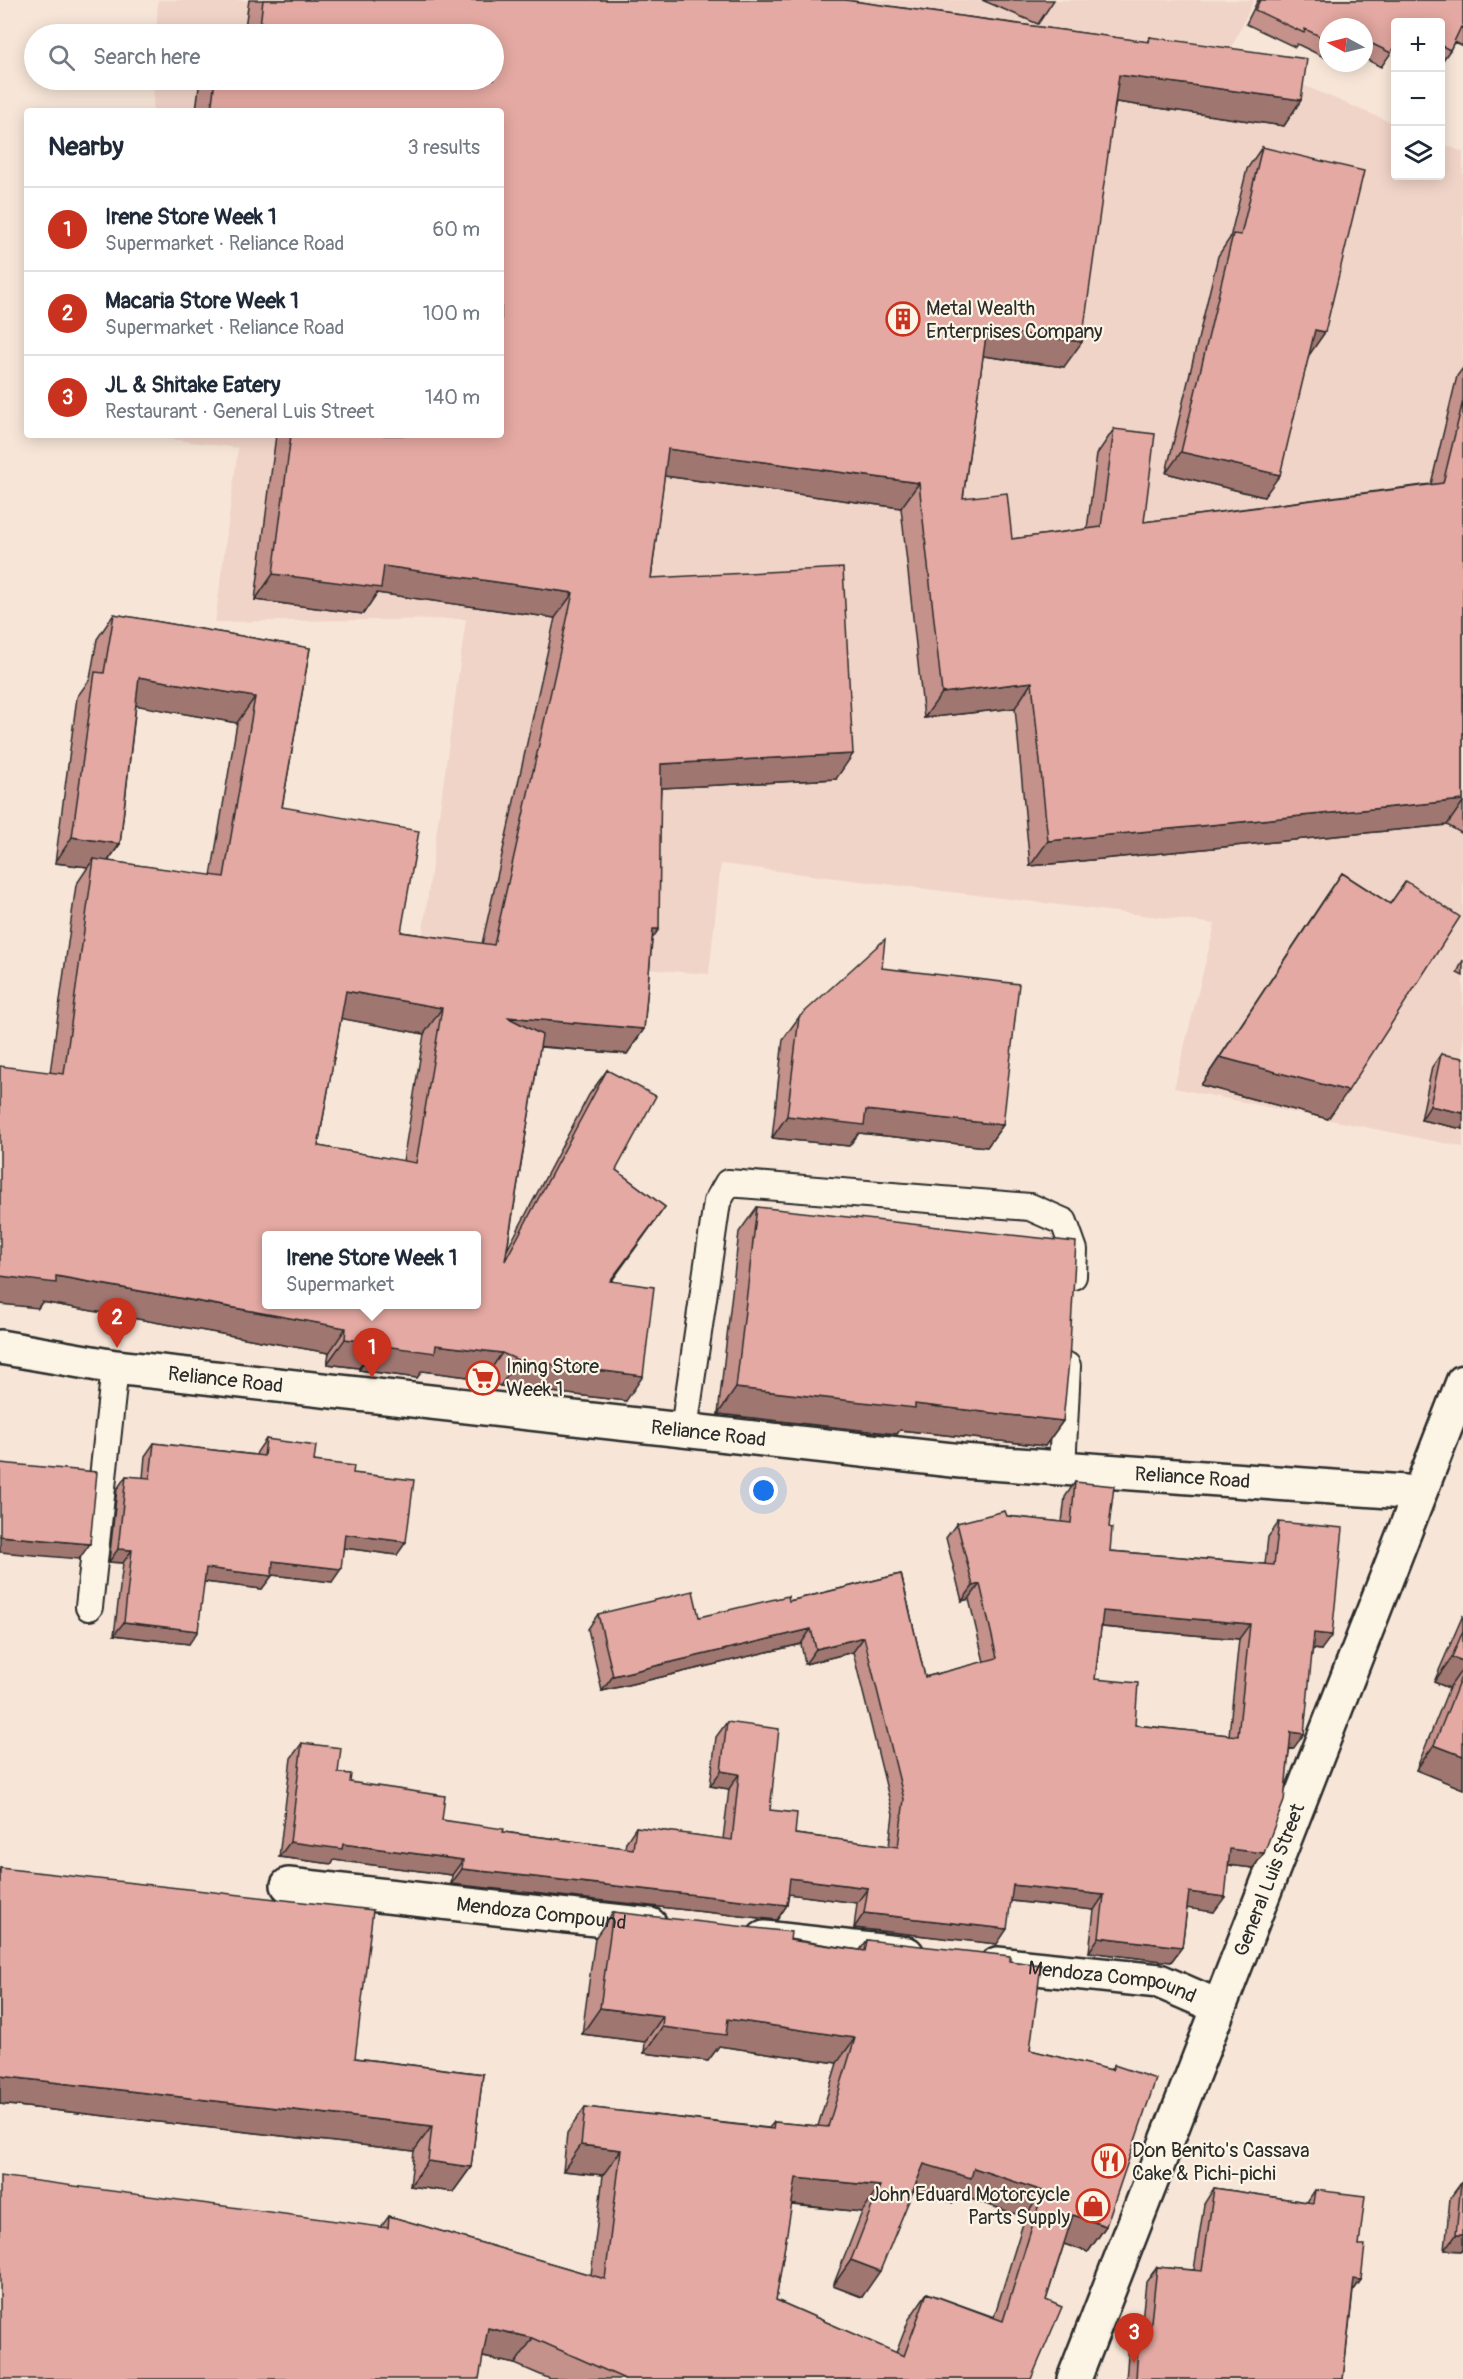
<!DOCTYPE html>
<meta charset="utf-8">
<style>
:root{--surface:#fff;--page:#f2f2f3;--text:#1f2937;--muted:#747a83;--line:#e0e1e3;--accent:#c8321e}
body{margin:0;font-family:Pangolin,sans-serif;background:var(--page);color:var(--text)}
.controls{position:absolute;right:18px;top:18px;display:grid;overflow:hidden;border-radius:6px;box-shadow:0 3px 15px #0003}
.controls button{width:54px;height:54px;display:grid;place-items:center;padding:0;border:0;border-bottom:2px solid var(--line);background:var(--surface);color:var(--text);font:30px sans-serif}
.compass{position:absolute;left:1319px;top:18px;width:54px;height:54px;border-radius:50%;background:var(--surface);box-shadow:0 3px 15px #0003;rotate:277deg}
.you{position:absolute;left:764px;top:1491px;width:21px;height:21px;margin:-15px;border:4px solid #fff;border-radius:50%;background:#1a73e8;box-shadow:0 0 0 9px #1a73e833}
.badge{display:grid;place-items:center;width:39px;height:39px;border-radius:50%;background:var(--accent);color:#fff;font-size:20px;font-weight:700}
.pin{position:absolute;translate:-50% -50px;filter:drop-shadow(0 2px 3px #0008)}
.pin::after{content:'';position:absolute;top:32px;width:21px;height:18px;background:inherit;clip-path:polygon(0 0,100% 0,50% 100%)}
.popup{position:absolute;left:262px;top:1231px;width:219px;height:78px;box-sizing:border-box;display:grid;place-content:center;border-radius:6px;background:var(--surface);filter:drop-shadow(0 2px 4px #0005);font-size:20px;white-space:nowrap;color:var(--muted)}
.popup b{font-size:22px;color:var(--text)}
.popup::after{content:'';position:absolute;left:50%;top:100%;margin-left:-12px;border:12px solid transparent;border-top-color:var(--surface)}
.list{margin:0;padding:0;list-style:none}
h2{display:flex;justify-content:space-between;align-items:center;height:78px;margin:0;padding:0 24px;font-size:26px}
h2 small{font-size:20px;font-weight:400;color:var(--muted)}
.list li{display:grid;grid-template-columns:39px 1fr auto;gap:18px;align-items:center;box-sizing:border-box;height:84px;padding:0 24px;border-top:2px solid var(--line)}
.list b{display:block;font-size:22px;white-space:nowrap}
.list p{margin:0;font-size:20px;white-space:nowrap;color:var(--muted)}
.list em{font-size:20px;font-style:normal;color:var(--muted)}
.icon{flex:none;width:33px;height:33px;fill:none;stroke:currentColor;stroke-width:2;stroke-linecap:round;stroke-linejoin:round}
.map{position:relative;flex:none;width:1463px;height:2379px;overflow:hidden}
.search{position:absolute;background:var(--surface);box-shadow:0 3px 15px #0003;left:24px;top:24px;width:480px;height:66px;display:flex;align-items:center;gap:15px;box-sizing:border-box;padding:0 21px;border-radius:33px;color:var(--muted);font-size:22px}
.panel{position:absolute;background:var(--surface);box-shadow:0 3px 15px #0003;left:24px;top:108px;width:480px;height:330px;border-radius:6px}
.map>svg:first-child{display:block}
.built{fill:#f1d4c8}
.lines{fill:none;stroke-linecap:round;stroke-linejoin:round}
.service-casing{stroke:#2b2b2b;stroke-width:30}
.minor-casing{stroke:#2b2b2b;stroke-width:38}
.primary-casing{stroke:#2b2b2b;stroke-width:38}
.service{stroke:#fcf5e5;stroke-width:26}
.minor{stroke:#fcf5e5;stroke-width:33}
.primary{stroke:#fcf5e5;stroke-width:33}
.wall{fill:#c4918b;stroke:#2b2b2b;stroke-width:1.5;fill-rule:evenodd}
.shaded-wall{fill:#a07671;stroke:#2b2b2b;stroke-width:1.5}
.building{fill:#e4a9a2;stroke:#2b2b2b;stroke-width:1.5;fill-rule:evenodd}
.labels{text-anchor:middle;stroke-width:4.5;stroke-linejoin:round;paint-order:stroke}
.poi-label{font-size:20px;fill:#2b2b2b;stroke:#fcf5e5;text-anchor:start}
.street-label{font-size:20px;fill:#2b2b2b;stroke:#fcf5e5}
</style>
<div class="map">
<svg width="1463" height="2379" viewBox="0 0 1463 2379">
<rect width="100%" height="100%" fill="#f7e6d8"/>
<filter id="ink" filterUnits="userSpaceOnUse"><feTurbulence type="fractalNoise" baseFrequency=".0167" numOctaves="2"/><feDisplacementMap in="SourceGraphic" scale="12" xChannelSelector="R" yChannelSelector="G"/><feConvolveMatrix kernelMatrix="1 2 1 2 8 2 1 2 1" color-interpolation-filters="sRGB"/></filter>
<g filter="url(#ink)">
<path class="built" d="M 158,0 L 1254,0 L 1222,68 L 1291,80 L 1395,124 L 1396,176 L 1440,176 L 1441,143 L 1463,152 L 1463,1147 L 1174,1088 L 1215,924 L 721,864 L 709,974 L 420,952 L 466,619 L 215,622 L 238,448 L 140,435 L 501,435 L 501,111 L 153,111 L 154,80 L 494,80 L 494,34 L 156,34 Z"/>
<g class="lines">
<defs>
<path id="service" d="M 684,1429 L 717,1202 L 728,1183 L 1030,1207 L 1064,1222 L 1074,1250 L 1073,1276
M 1062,1469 L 1067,1366
M 89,1607 L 115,1367"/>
<g id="minor">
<path id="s1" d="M 0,1347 L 115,1367 L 961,1461 L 1419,1493"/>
<path id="s2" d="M 288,1885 L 650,1925"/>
<path d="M 764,1938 L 907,1954"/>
<path id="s3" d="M 997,1964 L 1159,1981 L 1219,2007"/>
</g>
<g id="primary">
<path id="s4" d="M 1074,2379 L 1463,1382"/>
</g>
</defs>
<use href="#service" class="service-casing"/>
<use href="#minor" class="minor-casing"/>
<use href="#primary" class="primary-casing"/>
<use href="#service" class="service"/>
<use href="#minor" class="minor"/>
<use href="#primary" class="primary"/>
</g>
<path class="wall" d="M 249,0 L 845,0 L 1147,42 L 1150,37 L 1301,100 L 1284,126 L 1116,102 L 1064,367 L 983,356 L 963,498 L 1012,539 L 1087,529 L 1097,454 L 1114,429 L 1144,522 L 1431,484 L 1457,376 L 1463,368 L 1463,834 L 1447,825 L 1030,866 L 1015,708 L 924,718 L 901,508 L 664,476 L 651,578 L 836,779 L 661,788 L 652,939 L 644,1029 L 627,1054 L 540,1047 L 507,1250 L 589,1095 L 607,1070 L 616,1170 L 665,1207 L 611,1281 L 626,1401 L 500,1386 L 484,1379 L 422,1371 L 417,1378 L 359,1370 L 359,1368 L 327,1364 L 329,1353 L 42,1302 L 38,1308 L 50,1073 L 76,885 L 88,867 L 55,863 L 77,697 L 90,679 L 97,639 L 114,614 L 310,648 L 282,807 L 401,932 L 482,944 L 555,618 L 377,593 L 363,614 L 255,600 L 276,435 L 501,435 L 501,111 L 196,111 L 199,87 L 205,80 L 494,80 L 494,34 L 244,34 ZM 136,705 L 237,723 L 211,876 L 108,861 L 120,844 ZM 341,1018 L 424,1034 L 403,1161 L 318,1146 Z
M 982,0 L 1054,0 L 1038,24 Z
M 1258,0 L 1463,0 L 1463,46 L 1454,42 L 1450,50 L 1441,63 L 1440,22 L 1395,22 L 1391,53 L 1381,67 L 1364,58 L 1364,27 L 1328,27 L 1328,59 L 1297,44 L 1295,47 L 1246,24 Z
M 1262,147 L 1325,332 L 1309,354 L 1264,497 L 1166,473 L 1218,256 L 1230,238 L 1247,169 Z
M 1342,873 L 1390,904 L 1406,881 L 1328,1119 L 1201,1085 L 1323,901 Z
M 1463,960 L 1463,976 L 1457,973 Z
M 882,968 L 1003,1125 L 987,1147 L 859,1133 L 849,1146 L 772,1138 L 783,1039 L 799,1017 Z
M 1441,1054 L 1463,1129 L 1421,1120 L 1432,1067 Z
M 757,1207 L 1063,1421 L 1045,1446 L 900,1430 L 897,1434 L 718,1414 L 739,1232 Z
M 266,1439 L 314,1461 L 353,1473 L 397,1555 L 344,1548 L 332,1582 L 272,1575 L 262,1589 L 204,1582 L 189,1644 L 114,1635 L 123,1563 L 109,1562 L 117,1489 L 126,1476 L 143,1478 L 145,1456 L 154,1443 L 256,1455 L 257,1452 Z
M 1075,1482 L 1109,1527 L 1110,1551 L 1265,1564 L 1268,1537 L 1279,1522 L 1321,1650 L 1313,1649 L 1293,1749 L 1290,1748 L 1264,1853 L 1253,1868 L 1228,1865 L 1214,1912 L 1187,1908 L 1182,1947 L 1171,1962 L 1089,1952 L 1094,1910 L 1011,1901 L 997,1944 L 854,1928 L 857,1903 L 789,1894 L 787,1905 L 777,1920 L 451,1884 L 452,1875 L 334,1860 L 332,1864 L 279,1857 L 291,1758 L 302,1743 L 350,1782 L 442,1820 L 503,1832 L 625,1848 L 626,1842 L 636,1827 L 723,1839 L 729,1789 L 710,1786 L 716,1737 L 727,1722 L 770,1810 L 795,1834 L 889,1846 L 893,1814 L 853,1652 L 805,1664 L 801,1644 L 602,1691 L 588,1629 L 598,1614 L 699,1617 L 789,1601 L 901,1574 L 925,1677 L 984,1662 L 969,1599 L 962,1601 L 946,1538 L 957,1523 L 1007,1516 L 1062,1522 L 1065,1497 ZM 1101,1627 L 1239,1639 L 1229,1735 L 1135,1725 L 1095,1679 Z
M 1463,1615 L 1463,1789 L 1416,1770 L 1449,1688 L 1434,1682 Z
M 0,1868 L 355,2058 L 483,2074 L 471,2167 L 453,2192 L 410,2186 L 414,2151 L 0,2104 Z
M 613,1912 L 860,1950 L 867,1940 L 1010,1961 L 1030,2050 L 1110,2070 L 1114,2065 L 1106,2226 L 1088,2252 L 1064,2244 L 1046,2300 L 1031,2379 L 550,2379 L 515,2364 L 483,2357 L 381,2227 L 389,2216 L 591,2275 L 603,2175 L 563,2171 L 567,2133 L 585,2107 L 769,2128 L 774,2122 L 818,2126 L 837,2063 L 719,2046 L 708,2061 L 644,2053 L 645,2042 L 582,2034 L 595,1938 ZM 913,2191 L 953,2203 L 959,2195 L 1025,2217 L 994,2317 L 927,2293 L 909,2319 L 896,2353 L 776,2300 L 791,2205 L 862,2212 L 833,2286 L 862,2297 Z
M 1461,2183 L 1463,2251 L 1445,2250 L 1450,2198 Z
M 1214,2188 L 1307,2202 L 1315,2190 L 1359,2245 L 1361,2280 L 1353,2291 L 1343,2379 L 1126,2379 L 1129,2345 L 1139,2330 L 1141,2330 L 1146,2282 L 1157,2267 L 1194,2270 L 1204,2204 Z"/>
<path class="shaded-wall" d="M 1119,75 L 1301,100 L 1284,126 L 1102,100 Z
M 987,329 L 1082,342 L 1064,367 L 969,354 Z
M 1315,330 L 1325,332 L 1310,354 L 1299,352 Z
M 668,449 L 919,483 L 901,508 L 650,474 Z
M 1181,452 L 1280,475 L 1264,497 L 1166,473 Z
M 384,566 L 573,593 L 555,618 L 377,593 L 363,614 L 255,600 L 273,574 Z
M 139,677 L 255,697 L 237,723 L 122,703 Z
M 1032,682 L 1015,708 L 924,718 L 942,693 Z
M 853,754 L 836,779 L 643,789 L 661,764 Z
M 1463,800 L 1463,802 L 1447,825 L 1030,866 L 1048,841 Z
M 72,837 L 120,844 L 102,869 L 94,859 L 88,867 L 55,863 Z
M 653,929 L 659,929 L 641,955 Z
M 346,991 L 442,1008 L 424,1034 L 328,1016 Z
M 507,1017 L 644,1029 L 627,1054 L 489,1042 Z
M 1220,1057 L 1348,1091 L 1328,1119 L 1201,1085 Z
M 1430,1106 L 1463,1113 L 1463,1129 L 1421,1120 Z
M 866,1110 L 1003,1125 L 987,1147 L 859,1133 L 849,1146 L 772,1138 L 787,1116 Z
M 665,1207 L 593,1307 L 610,1281 Z
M 0,1276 L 56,1276 L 346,1328 L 329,1353 L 42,1302 L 38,1308 L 0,1304 Z
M 345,1339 L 377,1343 L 359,1368 L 327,1364 Z
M 376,1345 L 436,1345 L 502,1353 L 484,1379 L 422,1371 L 417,1378 L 359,1370 Z
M 518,1360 L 643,1376 L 626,1401 L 500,1386 Z
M 736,1388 L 915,1404 L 1063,1421 L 1045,1446 L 900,1430 L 897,1434 L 718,1414 Z
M 345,1534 L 406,1542 L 397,1555 L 336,1547 Z
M 0,1536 L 90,1544 L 79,1559 L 0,1552 Z
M 118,1549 L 132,1550 L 123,1563 L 109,1562 Z
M 273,1561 L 341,1569 L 332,1582 L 264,1574 Z
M 206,1568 L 272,1576 L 262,1589 L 197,1581 Z
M 980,1584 L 969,1599 L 962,1601 L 973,1586 Z
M 1103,1611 L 1250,1624 L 1239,1639 L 1092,1626 Z
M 124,1622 L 198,1631 L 189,1644 L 114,1635 Z
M 811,1629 L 801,1644 L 602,1691 L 613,1676 Z
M 1314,1633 L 1332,1635 L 1321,1650 L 1304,1648 Z
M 864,1637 L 853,1652 L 805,1664 L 816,1649 Z
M 1452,1657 L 1463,1661 L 1463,1668 L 1449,1688 L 1434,1682 Z
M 1291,1732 L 1304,1734 L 1293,1749 L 1281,1747 Z
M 1434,1745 L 1463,1756 L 1463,1789 L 1416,1770 Z
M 721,1771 L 739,1774 L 729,1789 L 710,1786 Z
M 290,1842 L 343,1844 L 463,1860 L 452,1875 L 334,1860 L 332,1864 L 279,1857 Z
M 1230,1849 L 1264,1853 L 1253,1868 L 1219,1864 Z
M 462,1869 L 787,1905 L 777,1920 L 451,1884 Z
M 790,1878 L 868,1888 L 857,1903 L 780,1893 Z
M 1013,1885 L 1104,1895 L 1094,1910 L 1002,1900 Z
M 1189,1892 L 1225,1897 L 1214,1912 L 1178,1907 Z
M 864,1913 L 1007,1929 L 997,1944 L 854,1928 Z
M 1099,1937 L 1182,1947 L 1171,1962 L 1089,1952 Z
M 600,2008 L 663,2016 L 645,2042 L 582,2034 Z
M 728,2019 L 855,2038 L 837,2063 L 719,2046 L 708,2061 L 644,2053 L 662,2027 Z
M 0,2076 L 432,2126 L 414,2151 L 0,2104 Z
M 581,2145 L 621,2150 L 603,2175 L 563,2171 Z
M 428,2161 L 471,2167 L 453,2192 L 410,2186 Z
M 924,2164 L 974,2168 L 1043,2191 L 1025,2217 L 959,2195 L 953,2203 L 906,2189 Z
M 796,2178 L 880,2186 L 862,2212 L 778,2203 Z
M 1073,2215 L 1106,2226 L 1088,2252 L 1055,2241 Z
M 1456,2235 L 1463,2235 L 1463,2251 L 1445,2250 Z
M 851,2260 L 880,2271 L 862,2297 L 833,2286 Z
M 1354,2279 L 1361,2280 L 1350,2295 Z
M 488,2328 L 533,2338 L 515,2364 L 470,2354 Z"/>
<path class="building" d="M 263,0 L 845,0 L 1149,42 L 1150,37 L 1307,59 L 1301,100 L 1119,75 L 1082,342 L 987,329 L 963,498 L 1007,493 L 1012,539 L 1101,527 L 1114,429 L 1155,434 L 1144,522 L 1443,483 L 1463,401 L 1463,800 L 1048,841 L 1032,682 L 942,693 L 919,483 L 668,449 L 651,578 L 843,568 L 853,754 L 661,764 L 659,929 L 653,929 L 644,1029 L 507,1017 L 542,1035 L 505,1261 L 607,1070 L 656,1096 L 616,1170 L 665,1207 L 610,1281 L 654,1287 L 643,1376 L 518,1360 L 502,1353 L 436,1345 L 435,1353 L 376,1345 L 377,1343 L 345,1339 L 346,1328 L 56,1276 L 56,1283 L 0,1276 L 0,1066 L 64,1074 L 94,859 L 224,877 L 255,697 L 139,677 L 120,844 L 72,837 L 95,672 L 104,673 L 114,614 L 310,648 L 282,807 L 419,831 L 401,932 L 494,945 L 573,593 L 384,566 L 381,588 L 273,574 L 291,435 L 501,435 L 501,111 L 211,111 L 215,80 L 494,80 L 494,34 L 259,34 ZM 346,991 L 442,1008 L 416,1163 L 318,1146 ZM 267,1236 L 477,1236 L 477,1305 L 267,1305 Z
M 1260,0 L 1463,0 L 1463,28 L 1461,27 L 1450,50 L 1440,45 L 1440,22 L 1395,22 L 1395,44 L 1391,53 L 1364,40 L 1364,27 L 1328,27 L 1328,40 L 1305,29 L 1304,33 L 1255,10 Z
M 1262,147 L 1364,171 L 1325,332 L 1315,330 L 1280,475 L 1181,452 L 1233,234 L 1241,235 Z
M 1342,873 L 1390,904 L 1406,881 L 1460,917 L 1348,1091 L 1220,1057 Z
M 885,939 L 882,968 L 1019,984 L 1003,1125 L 866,1110 L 864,1125 L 787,1116 L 799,1017 Z
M 1441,1054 L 1463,1058 L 1463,1113 L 1430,1106 Z
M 757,1207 L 1076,1242 L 1069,1361 L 1063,1421 L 915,1404 L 915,1408 L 736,1388 Z
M 266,1439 L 316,1446 L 314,1461 L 354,1466 L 353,1473 L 414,1480 L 406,1542 L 345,1534 L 341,1569 L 273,1561 L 272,1576 L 206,1568 L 198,1631 L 124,1622 L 132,1550 L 118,1549 L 126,1476 L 150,1478 L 154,1443 L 264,1456 Z
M 0,1463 L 97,1472 L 90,1544 L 0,1536 Z
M 1075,1482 L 1114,1486 L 1109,1527 L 1112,1528 L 1110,1551 L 1274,1565 L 1279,1522 L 1343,1528 L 1332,1635 L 1314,1633 L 1304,1734 L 1291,1732 L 1284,1801 L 1264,1853 L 1230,1849 L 1225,1897 L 1189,1892 L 1182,1947 L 1099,1937 L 1104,1895 L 1013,1885 L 1007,1929 L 864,1913 L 868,1888 L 790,1878 L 787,1905 L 462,1869 L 463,1860 L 343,1844 L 342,1849 L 290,1842 L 302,1743 L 341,1748 L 338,1773 L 351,1774 L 350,1782 L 445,1796 L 442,1820 L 504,1829 L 503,1832 L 633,1849 L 636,1827 L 732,1840 L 739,1774 L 721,1771 L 727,1722 L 779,1729 L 770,1810 L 797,1813 L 795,1834 L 898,1847 L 904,1799 L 864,1637 L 816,1649 L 811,1629 L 613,1676 L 598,1614 L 693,1591 L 699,1617 L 788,1596 L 789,1601 L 901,1574 L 925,1677 L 997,1658 L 980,1584 L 973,1586 L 957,1523 L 1005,1511 L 1007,1516 L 1071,1523 ZM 1103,1611 L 1250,1624 L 1238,1736 L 1135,1725 L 1138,1683 L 1095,1679 Z
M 1463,1631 L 1463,1661 L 1452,1657 Z
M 1463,1672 L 1463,1756 L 1434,1745 Z
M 0,1868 L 373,1910 L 355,2058 L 483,2074 L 471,2167 L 428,2161 L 432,2126 L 0,2076 Z
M 613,1912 L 791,1932 L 790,1940 L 865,1951 L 867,1940 L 1010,1956 L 1010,1961 L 1041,1965 L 1030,2050 L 1112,2070 L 1114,2065 L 1156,2079 L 1106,2226 L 1073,2215 L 1046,2300 L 1062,2307 L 1031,2379 L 625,2379 L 533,2338 L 488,2328 L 479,2379 L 0,2379 L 0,2176 L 388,2228 L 389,2216 L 605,2279 L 621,2150 L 581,2145 L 585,2107 L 773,2129 L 774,2122 L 828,2127 L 855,2038 L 728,2019 L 726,2035 L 662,2027 L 663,2016 L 600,2008 ZM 924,2164 L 971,2178 L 974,2168 L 1043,2191 L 1003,2321 L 927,2293 L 904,2356 L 776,2300 L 796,2178 L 880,2186 L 851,2260 L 880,2271 Z
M 1461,2183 L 1463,2184 L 1463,2235 L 1456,2235 Z
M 1214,2188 L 1313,2203 L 1315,2190 L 1365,2196 L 1359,2245 L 1365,2245 L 1361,2280 L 1354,2279 L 1343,2379 L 1136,2379 L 1139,2330 L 1150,2331 L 1157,2267 L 1202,2271 Z"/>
</g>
<defs>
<symbol id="building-ring" viewBox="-11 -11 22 22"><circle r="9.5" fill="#fcf5e5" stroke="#c8321e" stroke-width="1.5"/><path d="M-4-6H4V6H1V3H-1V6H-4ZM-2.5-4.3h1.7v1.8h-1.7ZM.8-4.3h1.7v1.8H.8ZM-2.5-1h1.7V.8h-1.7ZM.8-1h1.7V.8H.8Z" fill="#c8321e"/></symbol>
<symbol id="supermarket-ring" viewBox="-11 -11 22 22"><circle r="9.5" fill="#fcf5e5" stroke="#c8321e" stroke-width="1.5"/><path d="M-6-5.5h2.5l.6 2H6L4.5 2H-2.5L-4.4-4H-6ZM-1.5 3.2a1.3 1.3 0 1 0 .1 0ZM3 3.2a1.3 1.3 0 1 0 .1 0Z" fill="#c8321e"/></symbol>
<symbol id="restaurant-ring" viewBox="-11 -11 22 22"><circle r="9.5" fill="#fcf5e5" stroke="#c8321e" stroke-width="1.5"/><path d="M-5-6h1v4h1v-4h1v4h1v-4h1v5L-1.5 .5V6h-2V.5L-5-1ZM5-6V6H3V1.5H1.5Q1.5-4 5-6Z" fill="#c8321e"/></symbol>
<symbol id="shop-ring" viewBox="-11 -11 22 22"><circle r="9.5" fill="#fcf5e5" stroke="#c8321e" stroke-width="1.5"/><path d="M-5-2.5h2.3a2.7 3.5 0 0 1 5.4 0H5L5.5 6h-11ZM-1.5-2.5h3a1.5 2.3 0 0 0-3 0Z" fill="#c8321e"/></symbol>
</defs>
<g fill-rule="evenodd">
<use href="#building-ring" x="884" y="300" width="38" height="38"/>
<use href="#supermarket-ring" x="464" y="1359" width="38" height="38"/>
<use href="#restaurant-ring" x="1090" y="2142" width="38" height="38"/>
<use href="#shop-ring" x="1074" y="2187" width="38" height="38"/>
</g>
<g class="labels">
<g class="poi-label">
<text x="926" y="315">Metal Wealth<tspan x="926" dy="23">Enterprises Company</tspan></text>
<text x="506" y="1373">Ining Store<tspan x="506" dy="23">Week 1</tspan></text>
<text x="1132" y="2157">Don Benito's Cassava<tspan x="1132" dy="23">Cake &amp; Pichi-pichi</tspan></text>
<text x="1070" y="2201" text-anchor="end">John Eduard Motorcycle<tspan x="1070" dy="23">Parts Supply</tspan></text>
</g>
<g class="street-label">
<text dy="7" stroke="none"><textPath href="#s1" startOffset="228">Reliance Road</textPath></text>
<text dy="7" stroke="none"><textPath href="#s1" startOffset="714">Reliance Road</textPath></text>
<text dy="7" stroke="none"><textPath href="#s1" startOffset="1200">Reliance Road</textPath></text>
<text dy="7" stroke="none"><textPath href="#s4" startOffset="536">General Luis Street</textPath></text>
<text dy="7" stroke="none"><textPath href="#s2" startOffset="255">Mendoza Compound</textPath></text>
<text dy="7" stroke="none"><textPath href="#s3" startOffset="117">Mendoza Compound</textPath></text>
</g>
</g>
</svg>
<div class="controls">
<button>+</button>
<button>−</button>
<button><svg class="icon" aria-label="layers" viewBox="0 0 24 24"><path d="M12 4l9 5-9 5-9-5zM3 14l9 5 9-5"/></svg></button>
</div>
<svg class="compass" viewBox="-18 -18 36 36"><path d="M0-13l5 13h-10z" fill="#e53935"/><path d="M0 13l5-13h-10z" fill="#747a83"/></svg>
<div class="you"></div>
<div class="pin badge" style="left:372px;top:1378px">1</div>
<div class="popup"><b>Irene Store Week 1</b>Supermarket</div>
<div class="pin badge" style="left:117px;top:1348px">2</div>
<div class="pin badge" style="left:1134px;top:2363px">3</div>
<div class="search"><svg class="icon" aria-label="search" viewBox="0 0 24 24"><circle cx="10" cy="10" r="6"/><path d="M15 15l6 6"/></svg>Search here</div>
<section class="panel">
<h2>Nearby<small>3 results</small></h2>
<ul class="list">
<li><span class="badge">1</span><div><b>Irene Store Week 1</b><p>Supermarket · Reliance Road</p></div><em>60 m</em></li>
<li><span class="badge">2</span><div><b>Macaria Store Week 1</b><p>Supermarket · Reliance Road</p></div><em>100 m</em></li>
<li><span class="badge">3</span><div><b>JL &amp; Shitake Eatery</b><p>Restaurant · General Luis Street</p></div><em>140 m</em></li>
</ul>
</section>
</div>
